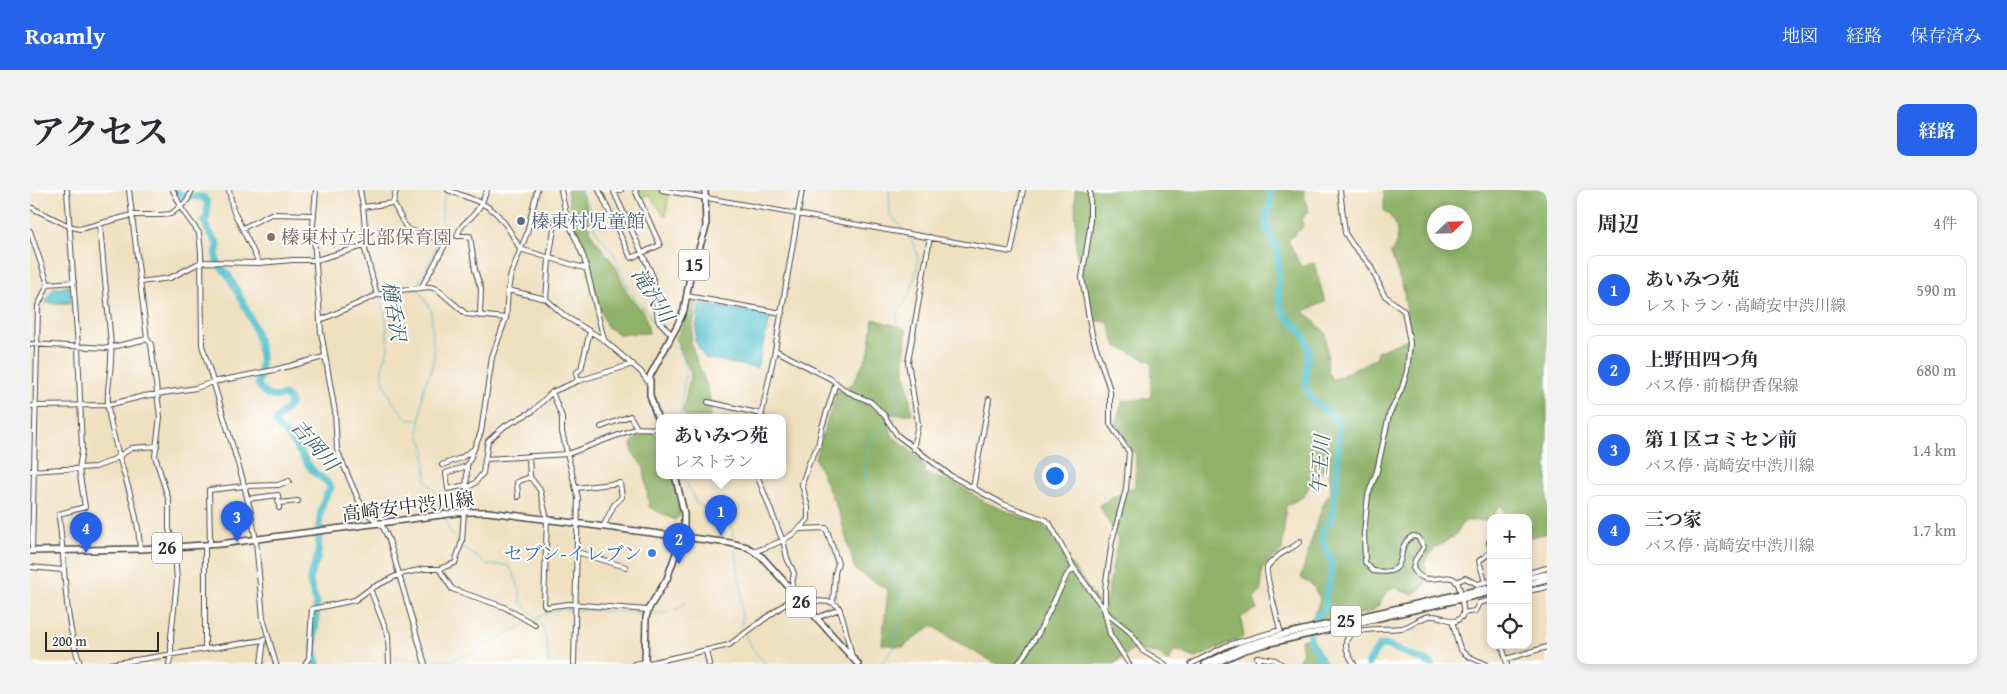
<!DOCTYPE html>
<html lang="ja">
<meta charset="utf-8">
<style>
:root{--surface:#fff;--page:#f2f2f3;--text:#2b2b33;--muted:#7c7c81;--line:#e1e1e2;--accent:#2563eb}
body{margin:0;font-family:"Gentium Book Plus","Noto Serif JP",serif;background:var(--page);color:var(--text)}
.controls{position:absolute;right:15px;bottom:15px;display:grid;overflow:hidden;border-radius:10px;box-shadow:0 2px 8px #0003}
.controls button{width:45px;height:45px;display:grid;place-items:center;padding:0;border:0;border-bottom:1px solid var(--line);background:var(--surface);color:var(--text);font:25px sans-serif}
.compass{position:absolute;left:1397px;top:15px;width:45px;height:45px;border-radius:50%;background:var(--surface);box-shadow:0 2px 8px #0003;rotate:67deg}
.scale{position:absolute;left:15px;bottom:12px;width:114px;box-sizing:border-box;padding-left:5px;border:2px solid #2b2b2b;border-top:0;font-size:14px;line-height:18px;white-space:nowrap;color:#2b2b2b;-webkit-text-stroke:4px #fff;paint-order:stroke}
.you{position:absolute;left:1024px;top:285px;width:18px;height:18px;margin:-12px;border:4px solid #fff;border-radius:50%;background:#1a73e8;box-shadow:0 0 0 8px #1a73e833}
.badge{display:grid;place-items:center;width:32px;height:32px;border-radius:50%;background:var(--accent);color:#fff;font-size:16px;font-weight:700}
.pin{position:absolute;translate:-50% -41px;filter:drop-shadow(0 1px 2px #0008)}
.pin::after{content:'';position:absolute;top:26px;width:18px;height:15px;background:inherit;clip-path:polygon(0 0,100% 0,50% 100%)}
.popup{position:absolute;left:626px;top:224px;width:130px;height:65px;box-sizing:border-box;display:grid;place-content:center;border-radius:10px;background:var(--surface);filter:drop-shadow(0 1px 4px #0005);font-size:16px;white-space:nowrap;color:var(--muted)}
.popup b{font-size:19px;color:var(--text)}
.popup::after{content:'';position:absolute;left:50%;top:100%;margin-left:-10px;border:10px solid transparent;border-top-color:var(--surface)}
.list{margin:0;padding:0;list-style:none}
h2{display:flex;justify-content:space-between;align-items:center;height:65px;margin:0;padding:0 20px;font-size:21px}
h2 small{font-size:16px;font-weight:400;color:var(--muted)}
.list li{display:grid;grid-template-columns:32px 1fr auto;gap:15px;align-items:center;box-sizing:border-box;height:70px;margin:0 10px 10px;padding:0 10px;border:1px solid var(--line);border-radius:10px}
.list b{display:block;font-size:19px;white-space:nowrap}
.list p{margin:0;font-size:16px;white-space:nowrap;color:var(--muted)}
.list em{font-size:16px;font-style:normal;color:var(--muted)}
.icon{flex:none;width:28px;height:28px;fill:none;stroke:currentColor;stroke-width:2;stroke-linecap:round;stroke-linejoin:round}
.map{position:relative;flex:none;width:1517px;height:474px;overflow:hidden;border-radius:10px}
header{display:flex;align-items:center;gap:30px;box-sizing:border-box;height:70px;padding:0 25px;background:var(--accent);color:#fff}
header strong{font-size:24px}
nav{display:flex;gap:28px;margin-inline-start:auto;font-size:18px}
.intro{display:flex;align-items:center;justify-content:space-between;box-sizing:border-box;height:120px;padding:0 30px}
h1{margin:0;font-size:35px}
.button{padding:12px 22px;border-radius:10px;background:var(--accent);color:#fff;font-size:18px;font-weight:700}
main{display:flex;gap:30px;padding:0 30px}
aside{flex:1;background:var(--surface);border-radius:10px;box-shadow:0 2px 8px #0003}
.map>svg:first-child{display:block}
.green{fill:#b3cf76;stroke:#6f7d50}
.forest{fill:#8eb267;stroke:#5c6e49;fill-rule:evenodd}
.water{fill:#54c1cc;stroke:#40767c}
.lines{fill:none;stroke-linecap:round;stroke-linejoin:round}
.stream{stroke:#54c1cc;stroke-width:1}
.river{stroke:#54c1cc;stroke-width:7}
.minor-casing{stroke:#484641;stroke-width:6}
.major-casing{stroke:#484641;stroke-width:8}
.minor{stroke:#fff;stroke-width:4}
.major{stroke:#fff;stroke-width:5}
.service-dot{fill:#5c6f8a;stroke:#fff;stroke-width:2}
.education-dot{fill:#8d6e63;stroke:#fff;stroke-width:2}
.shop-dot{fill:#3f7fe0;stroke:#fff;stroke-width:2}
.labels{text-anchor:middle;stroke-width:4;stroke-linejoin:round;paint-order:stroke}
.shield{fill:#fff;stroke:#6b6b6b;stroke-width:1}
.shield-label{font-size:18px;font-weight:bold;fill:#2b2b2b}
.service-label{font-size:19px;fill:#4e5e75;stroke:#fff;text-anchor:start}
.education-label{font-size:19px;fill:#785e54;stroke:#fff;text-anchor:start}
.street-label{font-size:19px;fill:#2b2b2b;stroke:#fff}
.shop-label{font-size:19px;fill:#366cbe;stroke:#fff;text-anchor:end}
.water-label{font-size:20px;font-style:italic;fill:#396063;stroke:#fff}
</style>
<header>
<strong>Roamly</strong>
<nav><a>地図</a><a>経路</a><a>保存済み</a></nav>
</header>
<div class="intro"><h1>アクセス</h1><a class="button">経路</a></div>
<main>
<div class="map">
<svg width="1517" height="474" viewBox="0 0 1517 474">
<rect width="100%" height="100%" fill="#fff"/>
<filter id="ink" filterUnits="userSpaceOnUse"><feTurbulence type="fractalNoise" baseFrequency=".02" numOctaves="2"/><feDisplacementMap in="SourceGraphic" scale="10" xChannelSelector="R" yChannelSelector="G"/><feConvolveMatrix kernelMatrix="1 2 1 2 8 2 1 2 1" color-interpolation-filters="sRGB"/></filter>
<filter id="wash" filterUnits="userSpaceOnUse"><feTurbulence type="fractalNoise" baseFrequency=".0096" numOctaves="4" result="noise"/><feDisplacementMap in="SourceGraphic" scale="20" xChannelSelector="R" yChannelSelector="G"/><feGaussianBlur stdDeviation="1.12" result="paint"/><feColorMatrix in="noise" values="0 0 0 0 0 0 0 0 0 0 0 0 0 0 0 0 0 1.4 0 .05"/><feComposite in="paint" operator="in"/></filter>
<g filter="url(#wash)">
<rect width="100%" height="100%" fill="#efe0c0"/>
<path class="green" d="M 606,0 L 639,0 L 636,25 L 634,25 L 619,5 L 610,8 Z"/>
<path class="forest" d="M 537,0 L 550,0 L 558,21 L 561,44 L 586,77 L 597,103 L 615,124 L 619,143 L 589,144 L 577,137 L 563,99 L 555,61 L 541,26 Z
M 1045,0 L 1274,0 L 1274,8 L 1279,22 L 1271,29 L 1273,37 L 1258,50 L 1271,77 L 1284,73 L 1295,112 L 1274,121 L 1296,143 L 1298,183 L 1303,190 L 1346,168 L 1347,162 L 1380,148 L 1374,101 L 1361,63 C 1371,50 1369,30 1354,21 L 1354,0 L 1517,0 L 1517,343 L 1498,348 L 1498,328 L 1477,328 L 1472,315 L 1467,318 L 1464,326 L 1458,330 L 1436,331 L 1430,336 L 1426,345 L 1405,358 L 1394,373 L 1398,388 L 1394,396 L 1383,404 L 1374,402 L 1364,397 C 1353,403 1351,416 1341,422 L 1285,434 L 1275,434 C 1284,428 1287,419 1290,409 L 1282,394 L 1273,390 L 1271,387 L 1288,328 L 1294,313 L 1301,301 L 1299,274 L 1280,294 L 1274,306 L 1256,316 L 1252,361 C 1246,366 1234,374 1232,382 C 1230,396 1235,397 1224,409 L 1227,419 L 1211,427 C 1211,434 1214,440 1213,447 L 1166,468 L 1145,460 L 1138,473 L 1129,463 L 1103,460 L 1084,474 L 967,474 L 920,448 L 902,435 L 873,457 L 852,454 L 858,400 L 825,380 L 810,325 L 785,268 L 807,202 L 823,193 L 839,162 L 843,129 L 876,139 L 874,173 L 882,224 L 857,224 L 862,246 L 893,271 L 895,284 L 925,293 L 955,312 L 1015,337 L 1074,421 L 1088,350 L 1069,315 L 1105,296 L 1106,265 L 1085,234 L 1093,211 L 1121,208 L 1122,172 L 1086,156 L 1078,131 L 1063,131 L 1046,61 ZM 1404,22 L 1434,22 L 1434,52 L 1404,52 Z
M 667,110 C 666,122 659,146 662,156 C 668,181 684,200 680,227 L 656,227 L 653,220 L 661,184 L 645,148 C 656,134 653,124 667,110 Z
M 624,242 L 630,249 L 630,285 L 642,285 L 650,326 L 645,330 L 619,317 L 614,278 L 603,263 L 601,254 L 607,247 Z
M 1279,448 L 1293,474 L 1267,474 L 1273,462 L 1271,450 Z"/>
<path class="water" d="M 39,96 L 41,112 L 38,113 L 17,113 L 16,110 L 25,97 Z
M 669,114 L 741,125 L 727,178 L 675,168 L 665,151 Z"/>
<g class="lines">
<path class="stream" d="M 334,0 L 340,36 L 338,58 L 356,127 L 358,160 L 352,178 L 354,192 L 363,213 L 379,230 L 388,230
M 550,0 L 559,17 L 565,40 L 584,64 L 599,101 L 618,123 L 625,138 L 637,150
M 859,0 L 860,25 L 875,41
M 387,96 L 403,65 L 412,39 L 412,18 L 416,1
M 389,100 L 401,120 L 404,165 L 402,178 L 393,200 L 389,240 L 390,248 L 395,259 L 396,290 L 410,307 L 413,323
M 640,153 C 643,156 647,158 649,161 C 664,180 647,207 652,227
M 861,233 L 866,226 L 867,219 L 867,125 L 879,106 L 887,80 L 888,70 L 886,59 L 879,46
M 651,285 L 663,304 L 665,312 L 700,333 L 705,352
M 414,327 L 420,342 L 429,353
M 431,356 L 458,375 L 478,375 C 482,380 489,395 490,401 C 491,405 490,409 491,413 C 518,434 515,443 519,474
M 705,356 L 711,399 L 712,439 L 722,458 L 736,474
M 618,423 C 639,424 646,422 660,408
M 501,431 L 515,424 L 532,419 L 614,423
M 365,468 L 391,469
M 395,469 L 420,470 L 442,463 L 497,433
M 851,474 L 863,459 L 870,434 L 873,413 L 854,374 L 850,358 L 845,317 L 835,289 L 838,253 L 843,246 L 858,235"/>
<path class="river" d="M 146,0 L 152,6 L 173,7 L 177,12 L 177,27 L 174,31 L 178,40 L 188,54 C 188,58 186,62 186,67 C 186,76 196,80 200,88 C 217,120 240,156 228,194 C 235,206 241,209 254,205 L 260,210 L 260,215 L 246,230 C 247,239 251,239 256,244 C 267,255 274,271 284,282 C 290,288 297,289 301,298 C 286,316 290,342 288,365 C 287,374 280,380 280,390 C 280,398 285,405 286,413 C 288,434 280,454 287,474
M 1239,0 C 1245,16 1234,23 1236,37 C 1238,46 1246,52 1247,61 C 1250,78 1246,97 1250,114 C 1254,130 1271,135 1276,150 C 1283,168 1271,187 1278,203 C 1283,216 1303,221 1310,239 L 1303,326 L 1291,344 L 1292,350 L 1302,372 L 1301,387 L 1295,408 L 1295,418 C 1272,443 1278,448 1294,474
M 1338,474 L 1349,456 L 1355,455 L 1402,474"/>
</g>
</g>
<g filter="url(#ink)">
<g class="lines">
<defs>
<path id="minor" d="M 37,0 L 48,157 L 52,260 L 49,279 L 55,317 L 29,324 L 29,327 C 36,376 33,426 50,474
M 99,0 L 117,149 L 121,154 L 130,227 L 125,266 L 139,311 L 139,339 L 145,362 L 147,391 L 141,446 L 141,464 L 139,474
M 143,0 L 153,21 L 169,43 L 171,62 L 172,155 L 212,287 L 221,323 L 226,351 L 233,428 L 246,474
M 199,0 L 203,20 L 229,73
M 286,0 L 283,35 L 291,142 L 305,222 L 307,260 L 328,309 L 338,324 L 353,337 L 359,350 L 395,474
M 330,0 L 333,17
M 366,0 L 363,13 L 377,39 L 414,51 L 414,57 L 391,98
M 418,0 C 461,16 468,17 490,59 L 557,79
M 531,0 L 537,29 L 554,68 L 574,150
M 569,0 L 601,68 L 630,55 L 605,0
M 591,0 L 584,2 L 623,87 L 628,130 L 642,145
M 632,0 L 981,62 L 993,0
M 1060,0 L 1060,38 L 1052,88 L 1062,145 L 1080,200 L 1080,234 L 1099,262 L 1096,299 L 1082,351 L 1075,399 L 1075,413 L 1074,419 L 1080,426 L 1100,442 L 1113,461 L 1135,474
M 1310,0 L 1315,43 L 1322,54 L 1340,75 L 1354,105 L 1374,121 L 1380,153 L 1377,181 L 1372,198 L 1359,225 L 1347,281 L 1338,305 L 1334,343 L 1335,372 L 1343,381 C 1385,387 1361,357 1383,346 L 1388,347 L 1394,357 L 1385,370 L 1383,378 C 1394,400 1417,380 1426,391 C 1431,397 1432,410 1433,418 C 1434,425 1432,428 1426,431 C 1418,431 1411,426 1403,426 C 1392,425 1383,436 1372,438 C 1348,441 1296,432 1324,474
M 0,17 L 39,36 L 50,39 L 102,25 L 131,25 L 141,24 L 157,11 L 162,0
M 502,22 L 537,29
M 70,34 C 73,75 78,116 81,156 C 83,176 76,197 78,217 C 84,266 108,310 110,359
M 213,38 L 241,24 L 284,25
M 0,41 L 18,94
M 334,56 L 347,105
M 110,92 L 140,88 L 171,72 L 229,73 L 263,70 L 286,70 L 334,56 L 336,47 L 333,17 L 363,13
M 478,100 L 516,109 L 535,126 L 574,150 L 611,182 L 619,193
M 657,106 L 752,123
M 516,109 L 519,69 L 526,27
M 450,126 L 451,99 L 445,80 L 440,46 L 427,46 C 432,32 437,33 445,23 C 451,16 454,8 457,0
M 291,130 L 347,105 L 370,100 L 400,97 L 407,99 L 436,124 L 476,128
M 0,154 L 78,158 L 117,149
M 745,160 L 801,189 L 816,201 L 841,212 L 854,225 L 867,245 L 921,286 L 975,315 L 1016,330 L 1020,334 L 1044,378 L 1074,419 L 1080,444 L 1099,474
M 548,191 L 546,183 L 551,179 L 560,141
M 522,202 L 532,227 L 532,242 L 548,308 L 544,474
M 678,212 L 732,224
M 0,216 L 78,215 L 114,206 L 166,198 L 183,192 L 244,180 L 294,167
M 731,227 L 745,160 L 772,0
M 571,237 L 600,226 L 607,238
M 883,259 L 888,234 L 878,172 L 900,47
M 499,266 L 500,287 L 510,300 L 517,329 L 514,414 L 516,417 L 538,414 L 618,420
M 455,269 L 538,264 L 607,238 L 630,239
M 412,275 L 431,268 L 444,259
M 0,281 L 65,277 L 79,272 L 102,258 L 127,256
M 727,285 L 754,354 L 757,368 L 764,383 L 761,400
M 436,295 L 418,299 L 416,283 L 437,276
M 437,298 L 445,293 L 453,283 L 458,251 L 475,236 L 503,221 L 522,202 L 548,191 L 603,174
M 546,298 L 590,293 L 592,307 L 584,315 L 573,337
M 943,298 L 959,209
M 488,307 L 487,292 L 500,287
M 217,309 L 248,305 L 249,318
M 249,313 L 268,311
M 436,322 L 437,276 L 451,242 L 462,167 L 476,128 L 478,100 L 481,84 L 497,43 L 507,0
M 769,339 L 796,338 L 808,373 L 805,383 L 803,413
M 1459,352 L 1461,361
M 180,355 L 179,300 L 214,296 L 248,295 L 259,291
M 2,361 L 8,116 L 18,94 L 44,92
M 726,361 C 746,354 765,347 778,329 L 778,318 L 772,294 L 779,273 L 788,256 L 792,237 L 806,193
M 547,362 L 596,377
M 0,377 L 33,380
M 409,379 L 422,399 L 474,417 L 505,435
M 1498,383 L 1517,378
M 1426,392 L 1435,388 L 1447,394 L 1461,391
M 1455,392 L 1449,371 L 1461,362
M 340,399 L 358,445 L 359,474
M 1498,401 L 1517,397
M 770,410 L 801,412 L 808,416 L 813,429 L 822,467
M 1433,423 L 1445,421 L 1449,413 L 1461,410
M 786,428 L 810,419
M 1422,431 C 1432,461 1423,461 1456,474
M 1472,455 L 1477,474
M 175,459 L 175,355
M 676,461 L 679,474
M 1476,469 L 1517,457
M 80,474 L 233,450
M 231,474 L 234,449
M 275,474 L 279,468 L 282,419 L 325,410 L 340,399 L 370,384 L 394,379 L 409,379 L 425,373 L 432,351 L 434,322
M 604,474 L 615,472
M 615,474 L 699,455 L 766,406
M 988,474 L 1008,444 L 1037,385 L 1044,378
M 1161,474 L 1198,455 L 1250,440 C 1248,431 1235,382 1237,378 C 1238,374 1244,370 1247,367 C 1254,360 1264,359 1270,351
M 1229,474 L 1227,467 L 1245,470 L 1251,474"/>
<path id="major" d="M 630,236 L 620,205 L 620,186 L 647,136 L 654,120 L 660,87 L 676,37 L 675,0
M 0,361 L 110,359 L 190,354 L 434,322 L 458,322 L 700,353 L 717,357 L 732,367 L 828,474
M 1498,388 L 1517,384
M 1498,394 L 1517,389
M 615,474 L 616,427 L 619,418 L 637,389 L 654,340 L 654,323 L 645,285
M 1175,474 L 1210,457 L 1251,445 L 1461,397
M 1184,474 L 1212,461 L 1232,455 L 1461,402"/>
</defs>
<use href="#minor" class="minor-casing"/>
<use href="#major" class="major-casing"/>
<use href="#minor" class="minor"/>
<use href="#major" class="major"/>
</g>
</g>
<circle class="service-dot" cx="491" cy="31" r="5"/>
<circle class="education-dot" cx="241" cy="47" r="5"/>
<circle class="shop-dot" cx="622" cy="363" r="5"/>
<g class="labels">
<g class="shield">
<rect x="649" y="59.5" width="30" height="31" rx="4"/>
<rect x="122" y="342.5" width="30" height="31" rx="4"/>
<rect x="756" y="396.5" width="30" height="31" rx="4"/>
<rect x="1301" y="415.5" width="30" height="31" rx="4"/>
</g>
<g class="shield-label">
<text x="664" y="81">15</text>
<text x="137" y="364">26</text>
<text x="771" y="418">26</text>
<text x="1316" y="437">25</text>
</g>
<g class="service-label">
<text x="501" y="38">榛東村児童館</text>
</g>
<g class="education-label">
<text x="251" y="54">榛東村立北部保育園</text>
</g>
<g class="street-label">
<text transform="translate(378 316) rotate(-7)" y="7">高崎安中渋川線</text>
</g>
<g class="shop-label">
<text x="612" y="370">セブン-イレブン</text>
</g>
<g class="water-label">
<text transform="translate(623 105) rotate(57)" y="7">滝沢川</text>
<text transform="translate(364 121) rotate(81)" y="7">樋呑沢</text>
<text transform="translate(285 255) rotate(49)" y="7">吉岡川</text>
<text transform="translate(1290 275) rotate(-86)" y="7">午王川</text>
</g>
</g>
</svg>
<div class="controls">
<button>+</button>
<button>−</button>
<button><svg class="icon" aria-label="locate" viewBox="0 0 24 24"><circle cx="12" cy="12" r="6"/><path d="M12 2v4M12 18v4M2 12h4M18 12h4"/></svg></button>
</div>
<svg class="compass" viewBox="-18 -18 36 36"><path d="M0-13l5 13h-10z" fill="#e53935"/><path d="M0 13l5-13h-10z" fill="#7c7c81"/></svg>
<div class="scale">200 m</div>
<div class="you"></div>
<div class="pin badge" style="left:691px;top:346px">1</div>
<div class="popup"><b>あいみつ苑</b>レストラン</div>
<div class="pin badge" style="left:649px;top:374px">2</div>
<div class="pin badge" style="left:207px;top:352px">3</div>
<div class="pin badge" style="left:56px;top:363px">4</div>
</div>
<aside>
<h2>周辺<small>4件</small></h2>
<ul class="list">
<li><span class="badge">1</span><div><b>あいみつ苑</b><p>レストラン · 高崎安中渋川線</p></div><em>590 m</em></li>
<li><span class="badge">2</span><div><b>上野田四つ角</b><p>バス停 · 前橋伊香保線</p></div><em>680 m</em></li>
<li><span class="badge">3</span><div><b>第１区コミセン前</b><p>バス停 · 高崎安中渋川線</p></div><em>1.4 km</em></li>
<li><span class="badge">4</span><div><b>三つ家</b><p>バス停 · 高崎安中渋川線</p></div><em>1.7 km</em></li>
</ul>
</aside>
</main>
